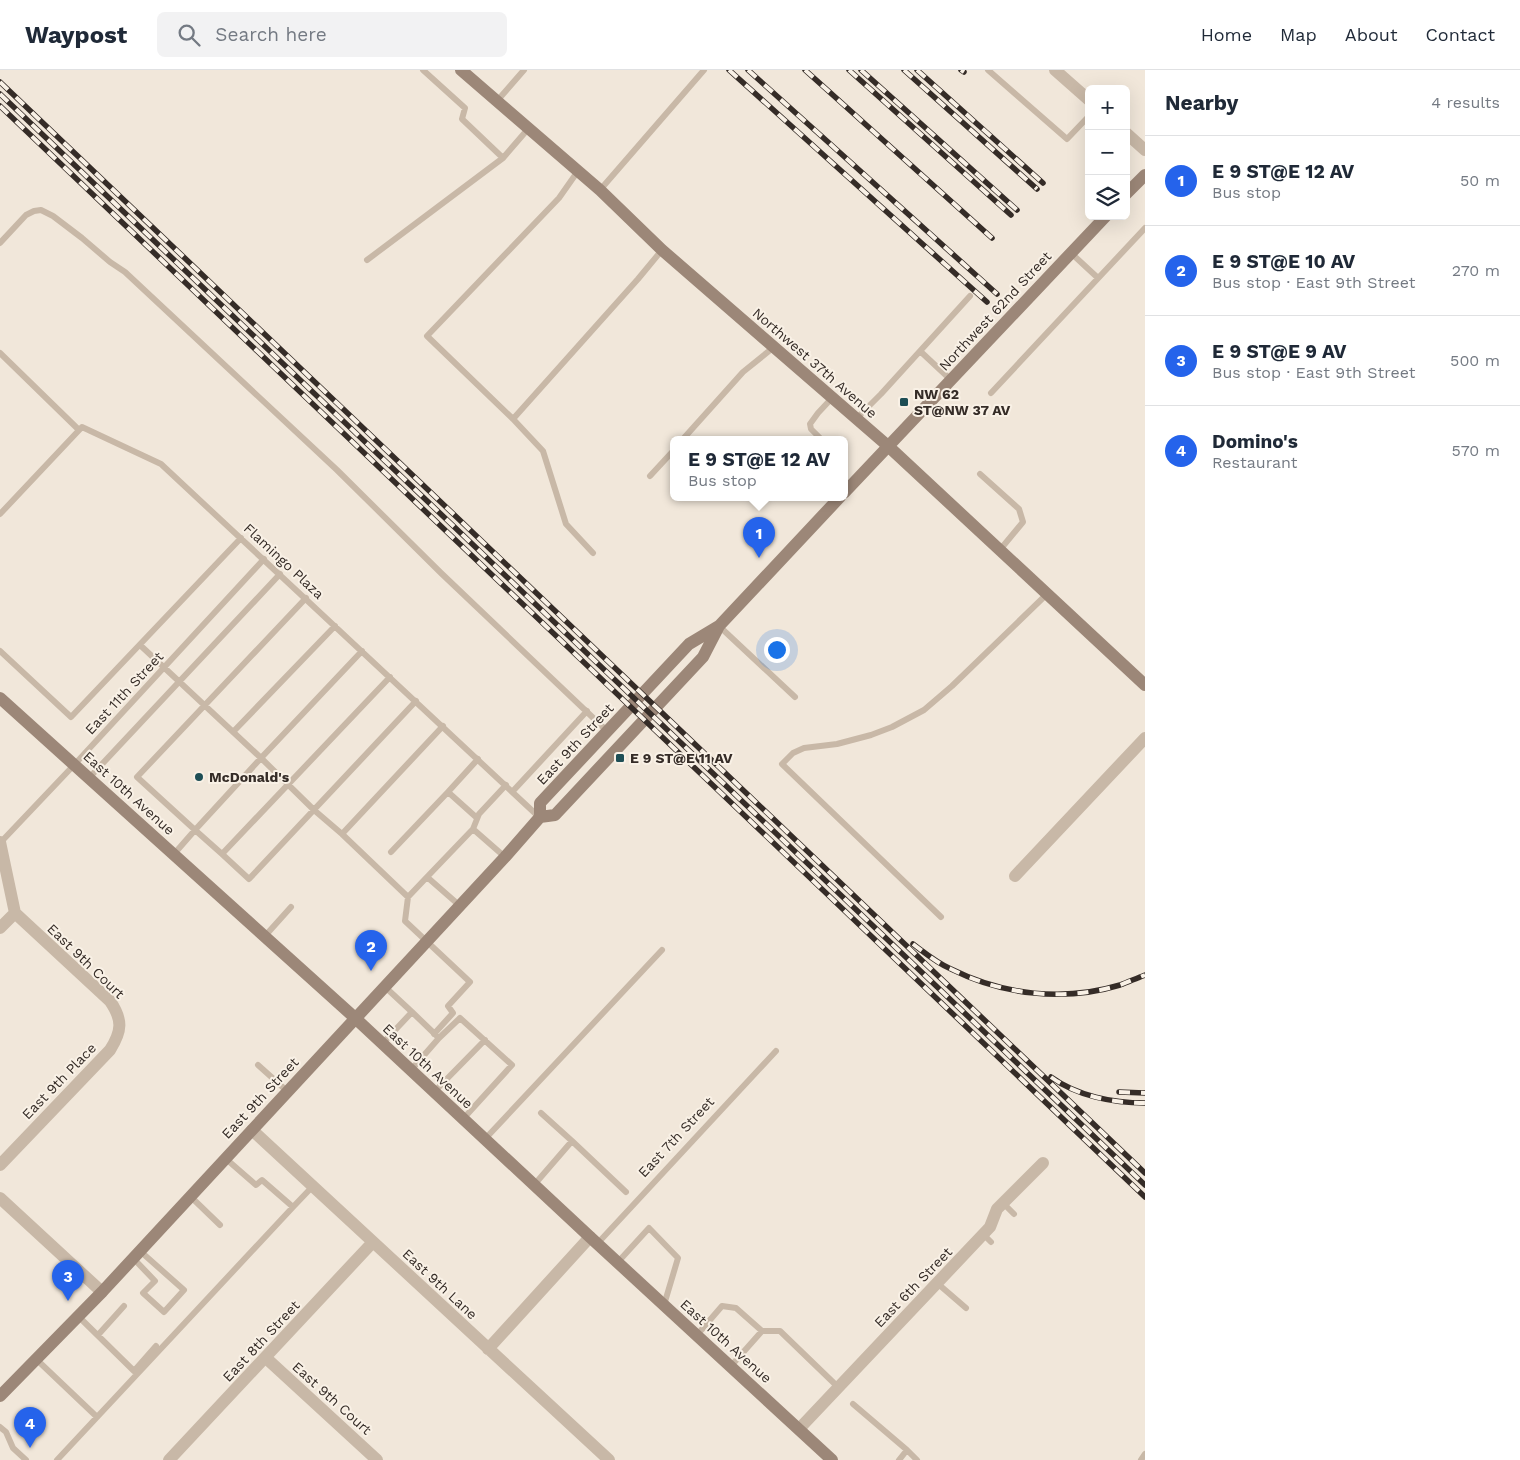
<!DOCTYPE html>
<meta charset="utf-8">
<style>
:root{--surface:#fff;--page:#f2f2f3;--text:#1f2937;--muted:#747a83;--line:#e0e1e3;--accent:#2563eb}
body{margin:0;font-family:"Work Sans",sans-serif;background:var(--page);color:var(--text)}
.controls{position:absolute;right:15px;top:15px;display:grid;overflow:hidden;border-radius:8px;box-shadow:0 5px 20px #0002}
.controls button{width:45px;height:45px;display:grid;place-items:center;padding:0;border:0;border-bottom:1px solid var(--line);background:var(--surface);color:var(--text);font:25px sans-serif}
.you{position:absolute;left:776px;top:579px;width:18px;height:18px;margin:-12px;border:4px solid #fff;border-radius:50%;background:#1a73e8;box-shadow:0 0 0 8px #1a73e833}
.badge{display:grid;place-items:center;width:32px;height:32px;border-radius:50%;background:var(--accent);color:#fff;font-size:16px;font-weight:700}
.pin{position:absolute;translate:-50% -41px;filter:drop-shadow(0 1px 2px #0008)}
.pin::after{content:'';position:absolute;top:26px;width:18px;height:15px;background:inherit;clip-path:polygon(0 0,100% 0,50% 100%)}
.popup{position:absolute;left:670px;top:366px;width:178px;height:65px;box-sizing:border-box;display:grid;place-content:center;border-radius:8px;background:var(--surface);filter:drop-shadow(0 1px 4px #0005);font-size:16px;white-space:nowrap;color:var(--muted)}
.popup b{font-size:19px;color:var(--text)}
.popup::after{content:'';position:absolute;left:50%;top:100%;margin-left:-10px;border:10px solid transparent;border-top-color:var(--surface)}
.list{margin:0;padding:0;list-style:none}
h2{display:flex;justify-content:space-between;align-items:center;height:65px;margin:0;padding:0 20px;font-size:21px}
h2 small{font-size:16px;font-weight:400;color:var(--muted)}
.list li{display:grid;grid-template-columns:32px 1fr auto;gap:15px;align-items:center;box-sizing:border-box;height:90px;padding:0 20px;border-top:1px solid var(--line)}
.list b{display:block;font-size:19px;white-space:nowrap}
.list p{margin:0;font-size:16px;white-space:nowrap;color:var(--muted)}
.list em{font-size:16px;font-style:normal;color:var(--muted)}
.icon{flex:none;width:28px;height:28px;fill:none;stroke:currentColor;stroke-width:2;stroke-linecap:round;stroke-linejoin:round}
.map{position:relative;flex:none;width:1145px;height:1390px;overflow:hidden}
header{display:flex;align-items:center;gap:30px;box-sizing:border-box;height:70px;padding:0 25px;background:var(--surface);border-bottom:1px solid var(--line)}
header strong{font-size:24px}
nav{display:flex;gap:28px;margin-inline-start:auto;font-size:18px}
.search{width:350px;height:45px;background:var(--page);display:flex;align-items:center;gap:12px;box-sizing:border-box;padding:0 18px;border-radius:8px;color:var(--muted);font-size:19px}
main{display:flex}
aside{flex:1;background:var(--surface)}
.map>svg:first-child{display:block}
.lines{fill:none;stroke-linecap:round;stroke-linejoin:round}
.lane{stroke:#c8b8a7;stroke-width:6}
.street{stroke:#c8b8a7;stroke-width:12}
.secondary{stroke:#9c8778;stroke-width:12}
.rail-casing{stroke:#352c27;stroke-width:5.5}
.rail{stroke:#f9f1e6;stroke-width:4;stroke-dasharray:11;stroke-linecap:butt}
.poi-dot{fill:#1e4e55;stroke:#f9f1e6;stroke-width:2}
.labels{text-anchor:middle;stroke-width:4;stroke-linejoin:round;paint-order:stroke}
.street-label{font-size:14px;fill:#352c27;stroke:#f9f1e6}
.poi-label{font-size:14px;font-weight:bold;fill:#352c27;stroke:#f9f1e6;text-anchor:start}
</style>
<header>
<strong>Waypost</strong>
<div class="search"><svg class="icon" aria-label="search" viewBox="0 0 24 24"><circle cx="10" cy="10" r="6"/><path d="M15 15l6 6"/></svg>Search here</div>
<nav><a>Home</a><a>Map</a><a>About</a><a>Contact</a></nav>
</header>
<main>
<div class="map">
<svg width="1145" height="1390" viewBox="0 0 1145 1390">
<rect width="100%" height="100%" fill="#f1e7da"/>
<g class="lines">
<path class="lane" d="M 423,0 L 465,38 L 462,49 L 503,88 L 528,59
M 988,0 L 1067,69 L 1089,46
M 497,31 L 524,0
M 578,101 L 559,128 L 427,266 L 513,349 L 638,209 L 662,180
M 600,120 L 704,0
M 0,173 L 26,145 L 34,141 L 41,140 L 53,146 L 82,168 L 110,192 L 125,202 L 337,400 L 441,503 L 607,661
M 1071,183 L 1098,208
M 367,190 L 503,88
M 920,281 L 951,310
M 0,283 L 79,360
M 991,323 L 1145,158
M 513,349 L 543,381 L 566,454 L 593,483
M 856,349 L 881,324 L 970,226
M 683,369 L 743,302 L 774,277
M 821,369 L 811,359 L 810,354 L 818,343 L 832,328
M 980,404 L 1019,439 L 1023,452 L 999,481
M 650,406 L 674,380
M 0,444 L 82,357 L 161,394 L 539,747
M 306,528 L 137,707 L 195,760 L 261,688 L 362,581
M 719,556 L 795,627
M 140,575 L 261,688 L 314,740 L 342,764 L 408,827 L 427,807
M 0,581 L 71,647 L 241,468
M 233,662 L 335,556
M 89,708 L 280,504
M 513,721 L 587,641
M 477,748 L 448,722 L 478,689
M 473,759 L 479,744 L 506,715
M 342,764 L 443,656
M 1,772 L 74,695 L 264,489
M 391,782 L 448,722
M 174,784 L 195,760 L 222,784 L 390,607
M 222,784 L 249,809 L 416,631
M 408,827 L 405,851 L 470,912 L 448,936 L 453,943 L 434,964
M 459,835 L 427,807 L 473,759 L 505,787
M 941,847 L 782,694 L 793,683 L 804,678 L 837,674 L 871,665 L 892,657 L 924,640 L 952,616 L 1047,524
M 265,866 L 291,837
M 384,916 L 412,942
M 382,974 L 412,942 L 439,968 L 460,948 L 512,995 L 463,1049
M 258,995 L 287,1021
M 411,1000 L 439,968
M 434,1022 L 485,970
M 541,1043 L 572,1071
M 485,1069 L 662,880
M 225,1088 L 256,1115 L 262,1110 L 293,1137 L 313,1116
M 534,1115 L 572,1071 L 626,1122
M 190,1126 L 220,1155
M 1003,1133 L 1014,1144
M 983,1164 L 991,1172
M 597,1174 L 776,981
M 133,1188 L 155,1211 L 143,1223 L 164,1242 L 184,1220 L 140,1181
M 618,1192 L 649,1158 L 678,1188 L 664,1235
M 937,1213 L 966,1238
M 78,1246 L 134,1301 L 156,1276
M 98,1265 L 124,1236
M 697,1265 L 722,1236 L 736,1238 L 762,1261 L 780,1261 L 838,1317
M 36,1289 L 97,1347
M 731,1296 L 762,1261
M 853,1334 L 907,1380 L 899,1390
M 0,1357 L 6,1362 L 13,1378 L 26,1390
M 907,1380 L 917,1390
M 57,1390 L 293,1137
M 1141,1390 L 1145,1384"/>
<path class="street" d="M 1055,0 L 1089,30
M 1126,63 L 1145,80
M 0,772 L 15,843 L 0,858
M 1015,806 L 1145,668
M 252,1060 L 609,1390
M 0,1095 L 110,980 C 122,961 123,950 110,931 L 15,843
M 0,1128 L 102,1222
M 488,1279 L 590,1167
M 266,1288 L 377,1390
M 799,1359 L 990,1157 L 997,1139 L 1043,1093
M 169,1390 L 373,1172"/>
<path class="secondary" d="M 461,0 L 600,120 L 662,180 L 888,376 L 1145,615
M 1126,124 L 1145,105
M 844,423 L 1106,146
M 0,628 L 354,947 L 590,1167 L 832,1390
M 540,747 L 555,745 L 703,587 L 719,556
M 0,1326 L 102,1222 L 505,787 L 540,747 L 540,733 L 689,574 L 719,556 L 840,427"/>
<defs>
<path id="rail" d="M 729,0 L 987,232
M 748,0 L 997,224
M 805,0 L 992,168
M 849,0 L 1011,145
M 861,0 L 1017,140
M 904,0 L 1037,119
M 917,0 L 1043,113
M 961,0 L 964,2
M 0,12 L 1145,1103
M 0,24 L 1145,1115
M 0,36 L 1145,1127
M 913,874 C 925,883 937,893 951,899 C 1003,925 1064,932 1120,915 C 1128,912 1137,908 1145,905
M 1051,1007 C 1077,1026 1113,1033 1145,1033
M 1119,1022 L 1145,1023"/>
</defs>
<use href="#rail" class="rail-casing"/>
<use href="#rail" class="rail"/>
</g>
<g class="poi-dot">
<rect x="899" y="327" width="10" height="10" rx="2.5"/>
<rect x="615" y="683" width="10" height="10" rx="2.5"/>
<circle cx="199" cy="707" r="5"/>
</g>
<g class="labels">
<g class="street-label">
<text transform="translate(995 241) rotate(-47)" y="5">Northwest 62nd Street</text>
<text transform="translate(815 293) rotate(41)" y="5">Northwest 37th Avenue</text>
<text transform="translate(284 491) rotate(43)" y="5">Flamingo Plaza</text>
<text transform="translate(124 623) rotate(-47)" y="5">East 11th Street</text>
<text transform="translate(575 674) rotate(-47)" y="5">East 9th Street</text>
<text transform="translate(129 723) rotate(42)" y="5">East 10th Avenue</text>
<text transform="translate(86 891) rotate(44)" y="5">East 9th Court</text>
<text transform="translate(428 996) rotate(43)" y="5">East 10th Avenue</text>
<text transform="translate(59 1011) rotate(-46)" y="5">East 9th Place</text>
<text transform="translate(260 1028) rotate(-47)" y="5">East 9th Street</text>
<text transform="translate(676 1067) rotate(-47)" y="5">East 7th Street</text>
<text transform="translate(440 1214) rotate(43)" y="5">East 9th Lane</text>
<text transform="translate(913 1217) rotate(-46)" y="5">East 6th Street</text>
<text transform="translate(261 1271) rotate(-47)" y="5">East 8th Street</text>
<text transform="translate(726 1271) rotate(42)" y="5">East 10th Avenue</text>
<text transform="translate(332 1328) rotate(42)" y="5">East 9th Court</text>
</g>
<g class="poi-label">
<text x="914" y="329">NW 62<tspan x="914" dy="16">ST@NW 37 AV</tspan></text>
<text x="630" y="693">E 9 ST@E 11 AV</text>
<text x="209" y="712">McDonald's</text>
</g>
</g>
</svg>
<div class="controls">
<button>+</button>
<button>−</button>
<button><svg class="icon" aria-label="layers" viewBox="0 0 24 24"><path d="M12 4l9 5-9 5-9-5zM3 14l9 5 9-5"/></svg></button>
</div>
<div class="you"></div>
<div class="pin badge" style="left:759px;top:488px">1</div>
<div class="popup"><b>E 9 ST@E 12 AV</b>Bus stop</div>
<div class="pin badge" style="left:371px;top:901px">2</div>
<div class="pin badge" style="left:68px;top:1231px">3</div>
<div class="pin badge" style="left:30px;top:1378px">4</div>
</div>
<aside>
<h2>Nearby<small>4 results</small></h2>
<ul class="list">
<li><span class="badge">1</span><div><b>E 9 ST@E 12 AV</b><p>Bus stop</p></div><em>50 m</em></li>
<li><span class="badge">2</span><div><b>E 9 ST@E 10 AV</b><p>Bus stop · East 9th Street</p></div><em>270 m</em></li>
<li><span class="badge">3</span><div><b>E 9 ST@E 9 AV</b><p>Bus stop · East 9th Street</p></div><em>500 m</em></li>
<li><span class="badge">4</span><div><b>Domino's</b><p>Restaurant</p></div><em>570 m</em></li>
</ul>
</aside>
</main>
